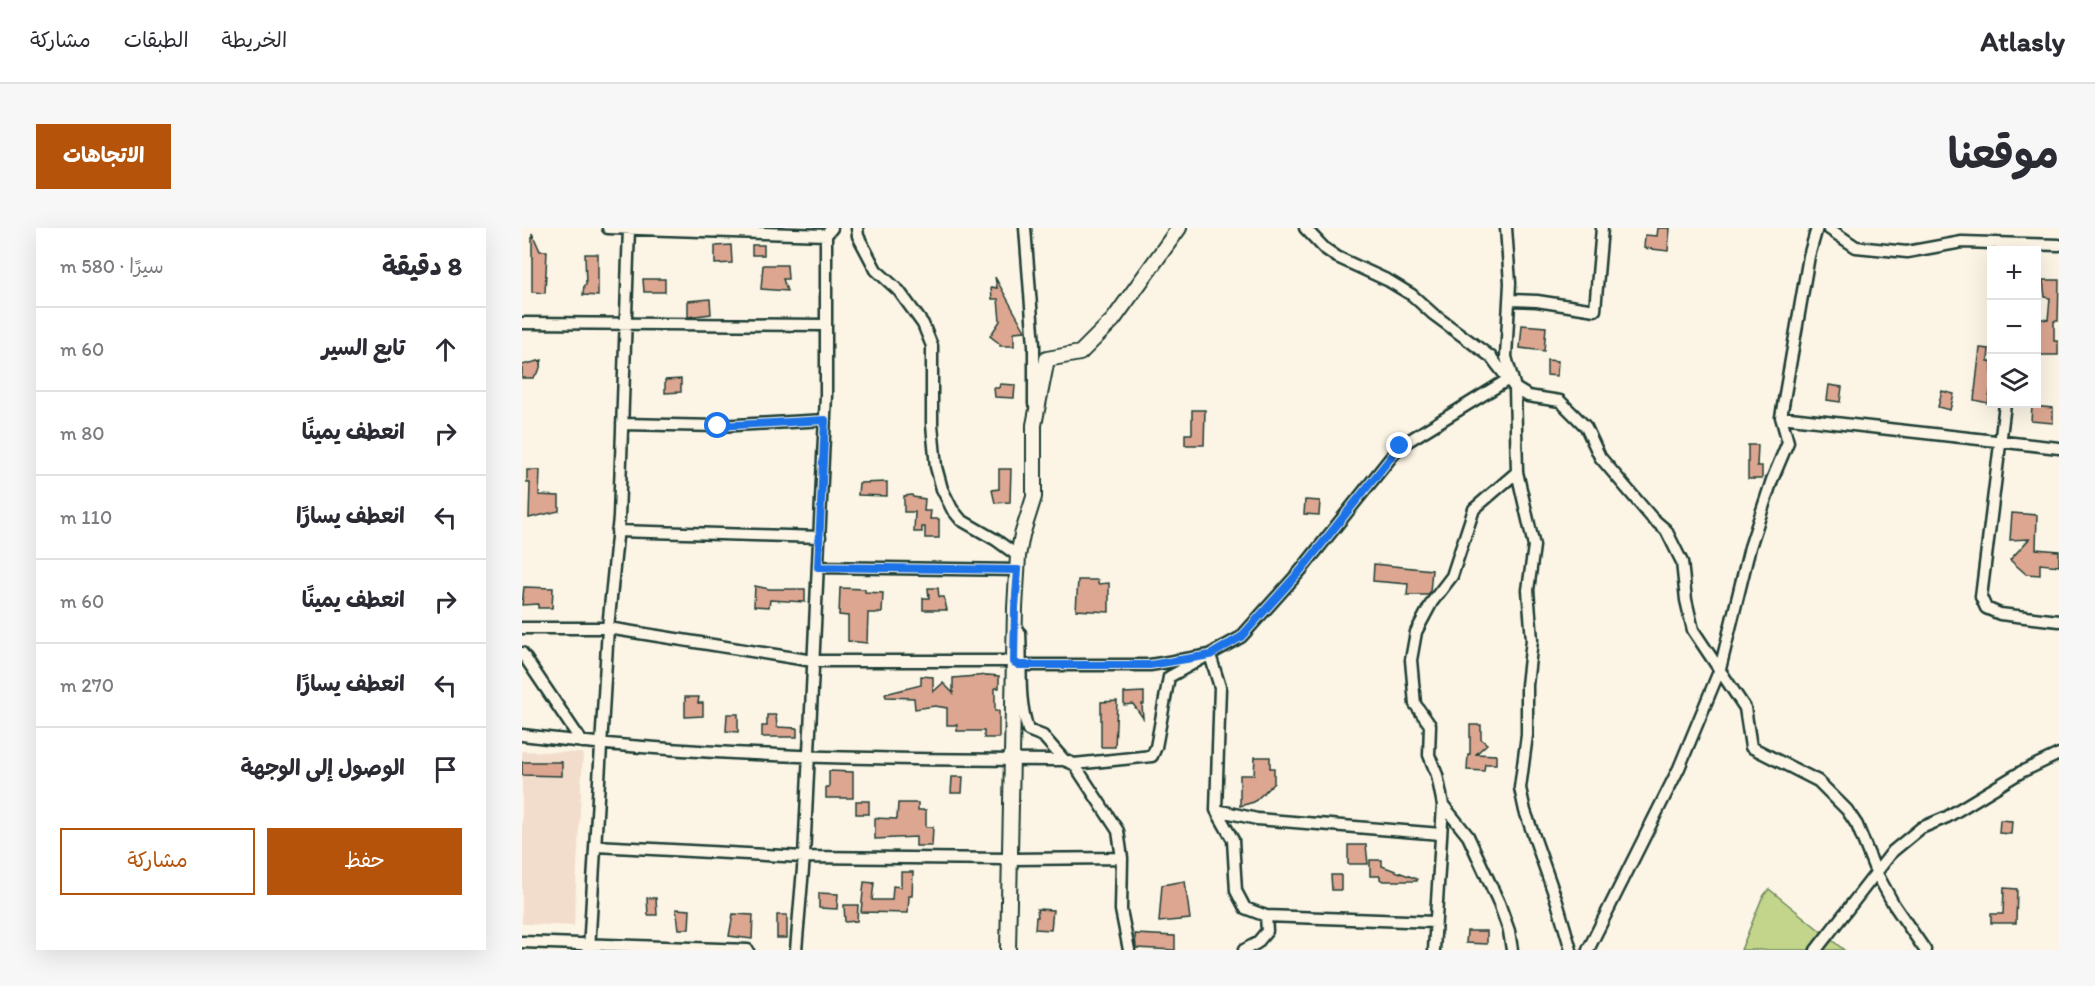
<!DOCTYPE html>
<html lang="ar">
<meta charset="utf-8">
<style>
:root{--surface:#fff;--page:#f7f7f7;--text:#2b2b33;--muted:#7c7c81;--line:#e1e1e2;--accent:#b45309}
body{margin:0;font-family:Itim,"Playpen Sans Arabic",sans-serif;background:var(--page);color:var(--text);direction:rtl}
.controls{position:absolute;right:18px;top:18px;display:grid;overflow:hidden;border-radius:0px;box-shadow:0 6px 24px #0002}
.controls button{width:54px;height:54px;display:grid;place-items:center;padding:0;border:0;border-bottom:2px solid var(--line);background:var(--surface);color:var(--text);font:30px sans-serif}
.stop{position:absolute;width:18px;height:18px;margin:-14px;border:4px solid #1a73e8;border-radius:50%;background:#fff}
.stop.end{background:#1a73e8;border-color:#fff;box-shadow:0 2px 6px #0008}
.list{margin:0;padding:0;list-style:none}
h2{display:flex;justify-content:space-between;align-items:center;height:78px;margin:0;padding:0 24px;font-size:26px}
h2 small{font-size:20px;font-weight:400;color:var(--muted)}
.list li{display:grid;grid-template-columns:39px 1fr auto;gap:18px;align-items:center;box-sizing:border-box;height:84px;padding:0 24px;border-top:2px solid var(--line)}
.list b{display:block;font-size:22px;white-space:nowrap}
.list em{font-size:20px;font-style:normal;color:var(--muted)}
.actions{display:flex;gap:12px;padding:18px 24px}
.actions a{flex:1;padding:14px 0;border:2px solid var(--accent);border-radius:0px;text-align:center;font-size:21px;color:var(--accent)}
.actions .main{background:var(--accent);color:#fff}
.icon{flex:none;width:33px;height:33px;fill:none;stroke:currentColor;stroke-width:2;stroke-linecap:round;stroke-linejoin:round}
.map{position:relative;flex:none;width:1537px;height:722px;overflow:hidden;direction:ltr;border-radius:0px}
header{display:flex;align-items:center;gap:36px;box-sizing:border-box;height:84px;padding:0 30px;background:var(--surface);border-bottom:2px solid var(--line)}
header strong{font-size:28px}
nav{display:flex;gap:33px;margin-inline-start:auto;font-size:21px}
.intro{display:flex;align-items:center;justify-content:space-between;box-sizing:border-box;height:144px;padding:0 36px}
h1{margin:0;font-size:42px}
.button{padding:15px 27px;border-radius:0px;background:var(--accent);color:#fff;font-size:21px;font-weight:700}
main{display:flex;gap:36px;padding:0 36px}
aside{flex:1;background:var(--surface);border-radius:0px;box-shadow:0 6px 24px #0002}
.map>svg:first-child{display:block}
.built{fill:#f2ddcc}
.green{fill:#c2d58b;stroke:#708960;stroke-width:1.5}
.building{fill:#dca691;stroke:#1f3d34;stroke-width:1.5}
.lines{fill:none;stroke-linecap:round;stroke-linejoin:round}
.minor-casing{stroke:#1f3d34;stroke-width:15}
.tertiary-casing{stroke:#1f3d34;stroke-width:18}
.minor{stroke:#fcf5e5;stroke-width:10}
.tertiary{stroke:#fcf5e5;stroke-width:14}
.route{stroke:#1a73e8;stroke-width:8}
</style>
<header>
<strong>Atlasly</strong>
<nav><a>الخريطة</a><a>الطبقات</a><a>مشاركة</a></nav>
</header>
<div class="intro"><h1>موقعنا</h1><a class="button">الاتجاهات</a></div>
<main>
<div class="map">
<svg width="1537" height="722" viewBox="0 0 1537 722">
<rect width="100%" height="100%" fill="#fcf5e5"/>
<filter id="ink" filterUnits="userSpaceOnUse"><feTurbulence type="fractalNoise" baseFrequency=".0167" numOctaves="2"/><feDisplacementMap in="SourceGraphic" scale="12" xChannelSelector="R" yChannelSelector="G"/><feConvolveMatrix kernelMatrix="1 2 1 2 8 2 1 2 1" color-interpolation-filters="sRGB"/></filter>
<g filter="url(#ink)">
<path class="built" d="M 0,523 L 61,525 L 52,698 L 0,696 Z"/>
<path class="green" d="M 1247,661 L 1322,722 L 1219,722 L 1240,670 Z"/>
<path class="building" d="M 1136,0 L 1148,0 L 1146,23 L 1122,20 L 1123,7 L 1135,8 Z
M 10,5 L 18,23 L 25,23 L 23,65 L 10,64 Z
M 209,17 L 210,35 L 193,36 L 193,18 Z
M 230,17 L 242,17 L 242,27 L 230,27 Z
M 63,26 L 76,26 L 76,68 L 61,67 L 62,57 L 64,57 Z
M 241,37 L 265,37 L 266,51 L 261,51 L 265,63 L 239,61 Z
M 473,49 L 503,103 L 492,104 L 492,118 L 478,118 L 478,116 L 468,108 L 478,93 L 476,71 L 470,71 L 469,59 L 475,60 Z
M 121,51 L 143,51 L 143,64 L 122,64 Z
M 1521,52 L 1537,52 L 1536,93 L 1532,93 L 1532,113 L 1536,113 L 1536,127 L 1515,127 L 1515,90 L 1526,92 L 1528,70 L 1523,69 Z
M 188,71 L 189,86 L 166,89 L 166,73 Z
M 1000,97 L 1024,99 L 1022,123 L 998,120 Z
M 1458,120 L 1467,121 L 1466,133 L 1470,134 L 1470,153 L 1466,175 L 1452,172 Z
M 20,132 L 17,143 L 11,150 L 0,150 L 0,137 Z
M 1025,132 L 1036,133 L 1035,148 L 1025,147 Z
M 159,151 L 159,164 L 143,165 L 143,152 Z
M 478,156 L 493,157 L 492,170 L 473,169 L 472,160 L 477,160 Z
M 1307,157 L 1320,159 L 1318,174 L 1305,172 Z
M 1420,163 L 1432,166 L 1428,182 L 1416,179 Z
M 1510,178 L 1531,180 L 1531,195 L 1509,193 Z
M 670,182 L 683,182 L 682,217 L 663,217 L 663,206 L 670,206 Z
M 1226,217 L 1236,217 L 1235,238 L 1240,238 L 1240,251 L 1226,251 Z
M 477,241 L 489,241 L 488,274 L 473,275 L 470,262 L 477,261 Z
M 5,242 L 18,242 L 17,267 L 37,268 L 37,283 L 7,290 L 8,255 L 5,255 Z
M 365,254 L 365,268 L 336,267 L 337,255 Z
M 390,267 L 391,269 L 403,271 L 402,283 L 409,283 L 408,291 L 417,291 L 417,310 L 403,310 L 403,299 L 400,299 L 400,304 L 392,304 L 393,284 L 382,284 L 382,268 Z
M 783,272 L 798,273 L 797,287 L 782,286 Z
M 1490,285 L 1515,287 L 1514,321 L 1537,323 L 1537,338 L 1518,336 L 1518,347 L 1504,346 L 1488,332 L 1507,311 L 1488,312 Z
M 852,336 L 910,342 L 908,364 L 906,367 L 885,367 L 886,356 L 851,353 Z
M 556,352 L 576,352 L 576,356 L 587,355 L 587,384 L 554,382 Z
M 233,358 L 247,361 L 283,361 L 283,374 L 248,372 L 247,379 L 232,378 Z
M 2,359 L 31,360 L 30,380 L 16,380 L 16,376 L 0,377 Z
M 318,360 L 343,361 L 343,364 L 361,365 L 360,385 L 346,385 L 345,415 L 326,413 L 326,388 L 317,387 Z
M 406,360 L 416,360 L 417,369 L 422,369 L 425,382 L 401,382 L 401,370 L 407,370 Z
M 466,447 L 477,448 L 477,460 L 473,460 L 473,483 L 477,483 L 477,510 L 462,510 L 462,503 L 435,503 L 435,497 L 425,497 L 425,480 L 413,478 L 393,481 L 392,470 L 364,469 L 363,466 L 399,457 L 399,448 L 411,449 L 411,464 L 421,455 L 431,465 L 431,450 Z
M 622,464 L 622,476 L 620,476 L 621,490 L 611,476 L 602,477 L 602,465 Z
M 163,469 L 177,469 L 176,475 L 181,475 L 181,488 L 163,489 Z
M 595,473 L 593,519 L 579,519 L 579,474 Z
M 205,486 L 216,486 L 216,504 L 204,503 Z
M 245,487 L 254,487 L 255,499 L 275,500 L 275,509 L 240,509 L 240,498 L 245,498 Z
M 948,497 L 959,497 L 959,511 L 965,516 L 954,526 L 974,527 L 974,536 L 963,536 L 962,543 L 945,542 L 946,526 L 948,526 Z
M 733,529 L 748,529 L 748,540 L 752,540 L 752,555 L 732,574 L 718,578 L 718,547 L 732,547 Z
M 0,534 L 40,534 L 40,548 L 0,547 Z
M 307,543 L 331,544 L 331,570 L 304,570 L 304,559 L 307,559 Z
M 430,549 L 441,549 L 440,565 L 429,565 Z
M 334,573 L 347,573 L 347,586 L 334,586 Z
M 376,575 L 396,575 L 396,582 L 404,582 L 404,599 L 411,599 L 410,618 L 394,618 L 394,609 L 353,611 L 353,590 L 375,591 Z
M 1478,592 L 1490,593 L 1489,606 L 1477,605 Z
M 826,617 L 844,617 L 846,636 L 826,636 Z
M 848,632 L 860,632 L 860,638 L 895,651 L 895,653 L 861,653 L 858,651 L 858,648 L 848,648 Z
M 379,644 L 391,644 L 390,668 L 387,668 L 386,685 L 339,684 L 342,654 L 352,655 L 350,672 L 370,672 L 371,658 L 379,659 Z
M 809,647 L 819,647 L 819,662 L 810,662 Z
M 663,653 L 668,691 L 637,694 L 640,657 Z
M 1482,660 L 1495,661 L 1494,695 L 1469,695 L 1469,686 L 1481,686 Z
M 297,665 L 316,666 L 315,681 L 297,680 Z
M 125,670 L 134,670 L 135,687 L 126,687 Z
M 322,677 L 336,677 L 335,693 L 323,694 Z
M 154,681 L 168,682 L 167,701 L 157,701 Z
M 515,681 L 531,682 L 529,702 L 513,701 L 514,689 L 516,689 Z
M 211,686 L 231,687 L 230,711 L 207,708 Z
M 255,687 L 265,687 L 265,710 L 255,710 Z
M 945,703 L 965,703 L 965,716 L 944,715 Z
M 613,706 L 653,708 L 653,722 L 614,720 Z"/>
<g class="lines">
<defs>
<path id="minor" d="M 86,0 L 304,7
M 335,0 L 336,8 L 354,42 L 377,63 L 401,96 L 410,118 L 410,197 L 414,239 L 420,261 L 430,281 L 439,292 L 474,312 L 496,328 L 496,333
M 503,0 L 512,117 L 512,176
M 783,0 L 802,20 L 815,29 L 867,53 L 890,67 L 911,86 L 969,129 L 993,160 L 1006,168 L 1038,173 L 1064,199 L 1078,229 L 1130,290 L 1144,302 L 1160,334 L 1164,372 L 1171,402 L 1223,480 L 1229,519 L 1296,553 L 1325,582 L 1335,597 L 1354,644 L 1372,677 L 1403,722
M 984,0 L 988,55 L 984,129 L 993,160 L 995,244 L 1012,318 L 1006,362 L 1010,412 L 1005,457 L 1005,507 L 998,560 L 1003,583 L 1035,674 L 1049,722
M 1306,0 L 1334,19 L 1385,24 L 1440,14 L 1537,17
M 987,72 L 1015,73 L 1073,82 L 1080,0
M 0,95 L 304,97
M 1483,176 L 1459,369 L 1464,380 L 1478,386 L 1537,393
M 1259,189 L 1537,220
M 100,196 L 196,198 L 303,192
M 95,303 L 298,309
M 296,339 L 496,342
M 0,400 L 86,400 L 291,433 L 492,433 L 497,437 L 628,437 L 688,427
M 498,405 C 500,440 495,468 506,502 L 521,508 L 542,532
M 0,425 L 60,514
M 688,427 L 698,459 L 694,582 L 711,612 L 714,663 L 723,680 L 744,688 L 913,694
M 0,507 C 179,529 362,532 542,532 L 552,536 L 596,603 L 600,630 L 599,682 L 607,722
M 552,536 L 630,528 L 634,519 L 647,449 L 719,409 L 779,342 L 878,218 L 990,149
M 921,577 L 946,608 L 977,675 L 987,703 L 990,722
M 694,582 L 735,591 L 919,606
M 74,618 L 282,629 L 488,631 L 600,630
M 0,714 L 226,722
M 67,722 L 86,400 L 97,289 L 107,0
M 274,722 L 282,629 L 304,167 L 304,7 L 310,0
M 722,722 L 735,715 L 745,703 L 744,688
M 912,722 L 921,577 L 915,547 L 907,527 L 908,497 L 893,476 L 889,432 L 894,404 L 910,374 L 930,348 L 952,281 L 995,244
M 1066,722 L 1157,540 L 1198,441 L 1228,319 L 1250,252 L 1266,214 L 1259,189 L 1287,28 L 1295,0
M 1294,722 L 1371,623 L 1399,600 L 1425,589 L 1499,544 L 1537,526"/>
<path id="tertiary" d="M 486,722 L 493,380 L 496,328 L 500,307 L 512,269 L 512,197 L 525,131 L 558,125 L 591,92 L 657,0"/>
</defs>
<use href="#minor" class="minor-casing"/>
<use href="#tertiary" class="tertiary-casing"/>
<use href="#minor" class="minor"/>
<use href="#tertiary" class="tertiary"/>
</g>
</g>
<g class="lines" filter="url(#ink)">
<path class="route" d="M 196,198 L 303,192 L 296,339 L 496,342 L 493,380 L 492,434 L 497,437 L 628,437 L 688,427 L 719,409 L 779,342 L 878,218"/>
</g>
</svg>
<div class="controls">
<button>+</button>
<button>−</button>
<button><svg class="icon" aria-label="layers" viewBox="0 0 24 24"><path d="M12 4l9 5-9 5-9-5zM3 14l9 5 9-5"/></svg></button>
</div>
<div class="stop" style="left:196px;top:198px"></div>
<div class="stop end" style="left:878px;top:218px"></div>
</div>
<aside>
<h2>8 دقيقة<small>سيرًا · 580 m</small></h2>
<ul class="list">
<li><svg class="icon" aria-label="ahead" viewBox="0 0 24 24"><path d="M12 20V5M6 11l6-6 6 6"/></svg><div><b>تابع السير</b></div><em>60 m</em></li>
<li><svg class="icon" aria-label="right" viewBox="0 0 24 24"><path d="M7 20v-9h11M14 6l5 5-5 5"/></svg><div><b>انعطف يمينًا</b></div><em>80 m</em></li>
<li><svg class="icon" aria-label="left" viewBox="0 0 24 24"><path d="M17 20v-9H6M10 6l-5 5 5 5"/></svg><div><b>انعطف يسارًا</b></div><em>110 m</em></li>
<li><svg class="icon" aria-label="right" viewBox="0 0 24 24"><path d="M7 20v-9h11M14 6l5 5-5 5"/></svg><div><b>انعطف يمينًا</b></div><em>60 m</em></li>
<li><svg class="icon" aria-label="left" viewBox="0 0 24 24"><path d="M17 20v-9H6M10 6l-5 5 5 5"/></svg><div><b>انعطف يسارًا</b></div><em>270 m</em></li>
<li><svg class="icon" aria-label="arrive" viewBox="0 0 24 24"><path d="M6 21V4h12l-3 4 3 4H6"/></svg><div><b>الوصول إلى الوجهة</b></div></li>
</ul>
<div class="actions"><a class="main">حفظ</a><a>مشاركة</a></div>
</aside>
</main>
